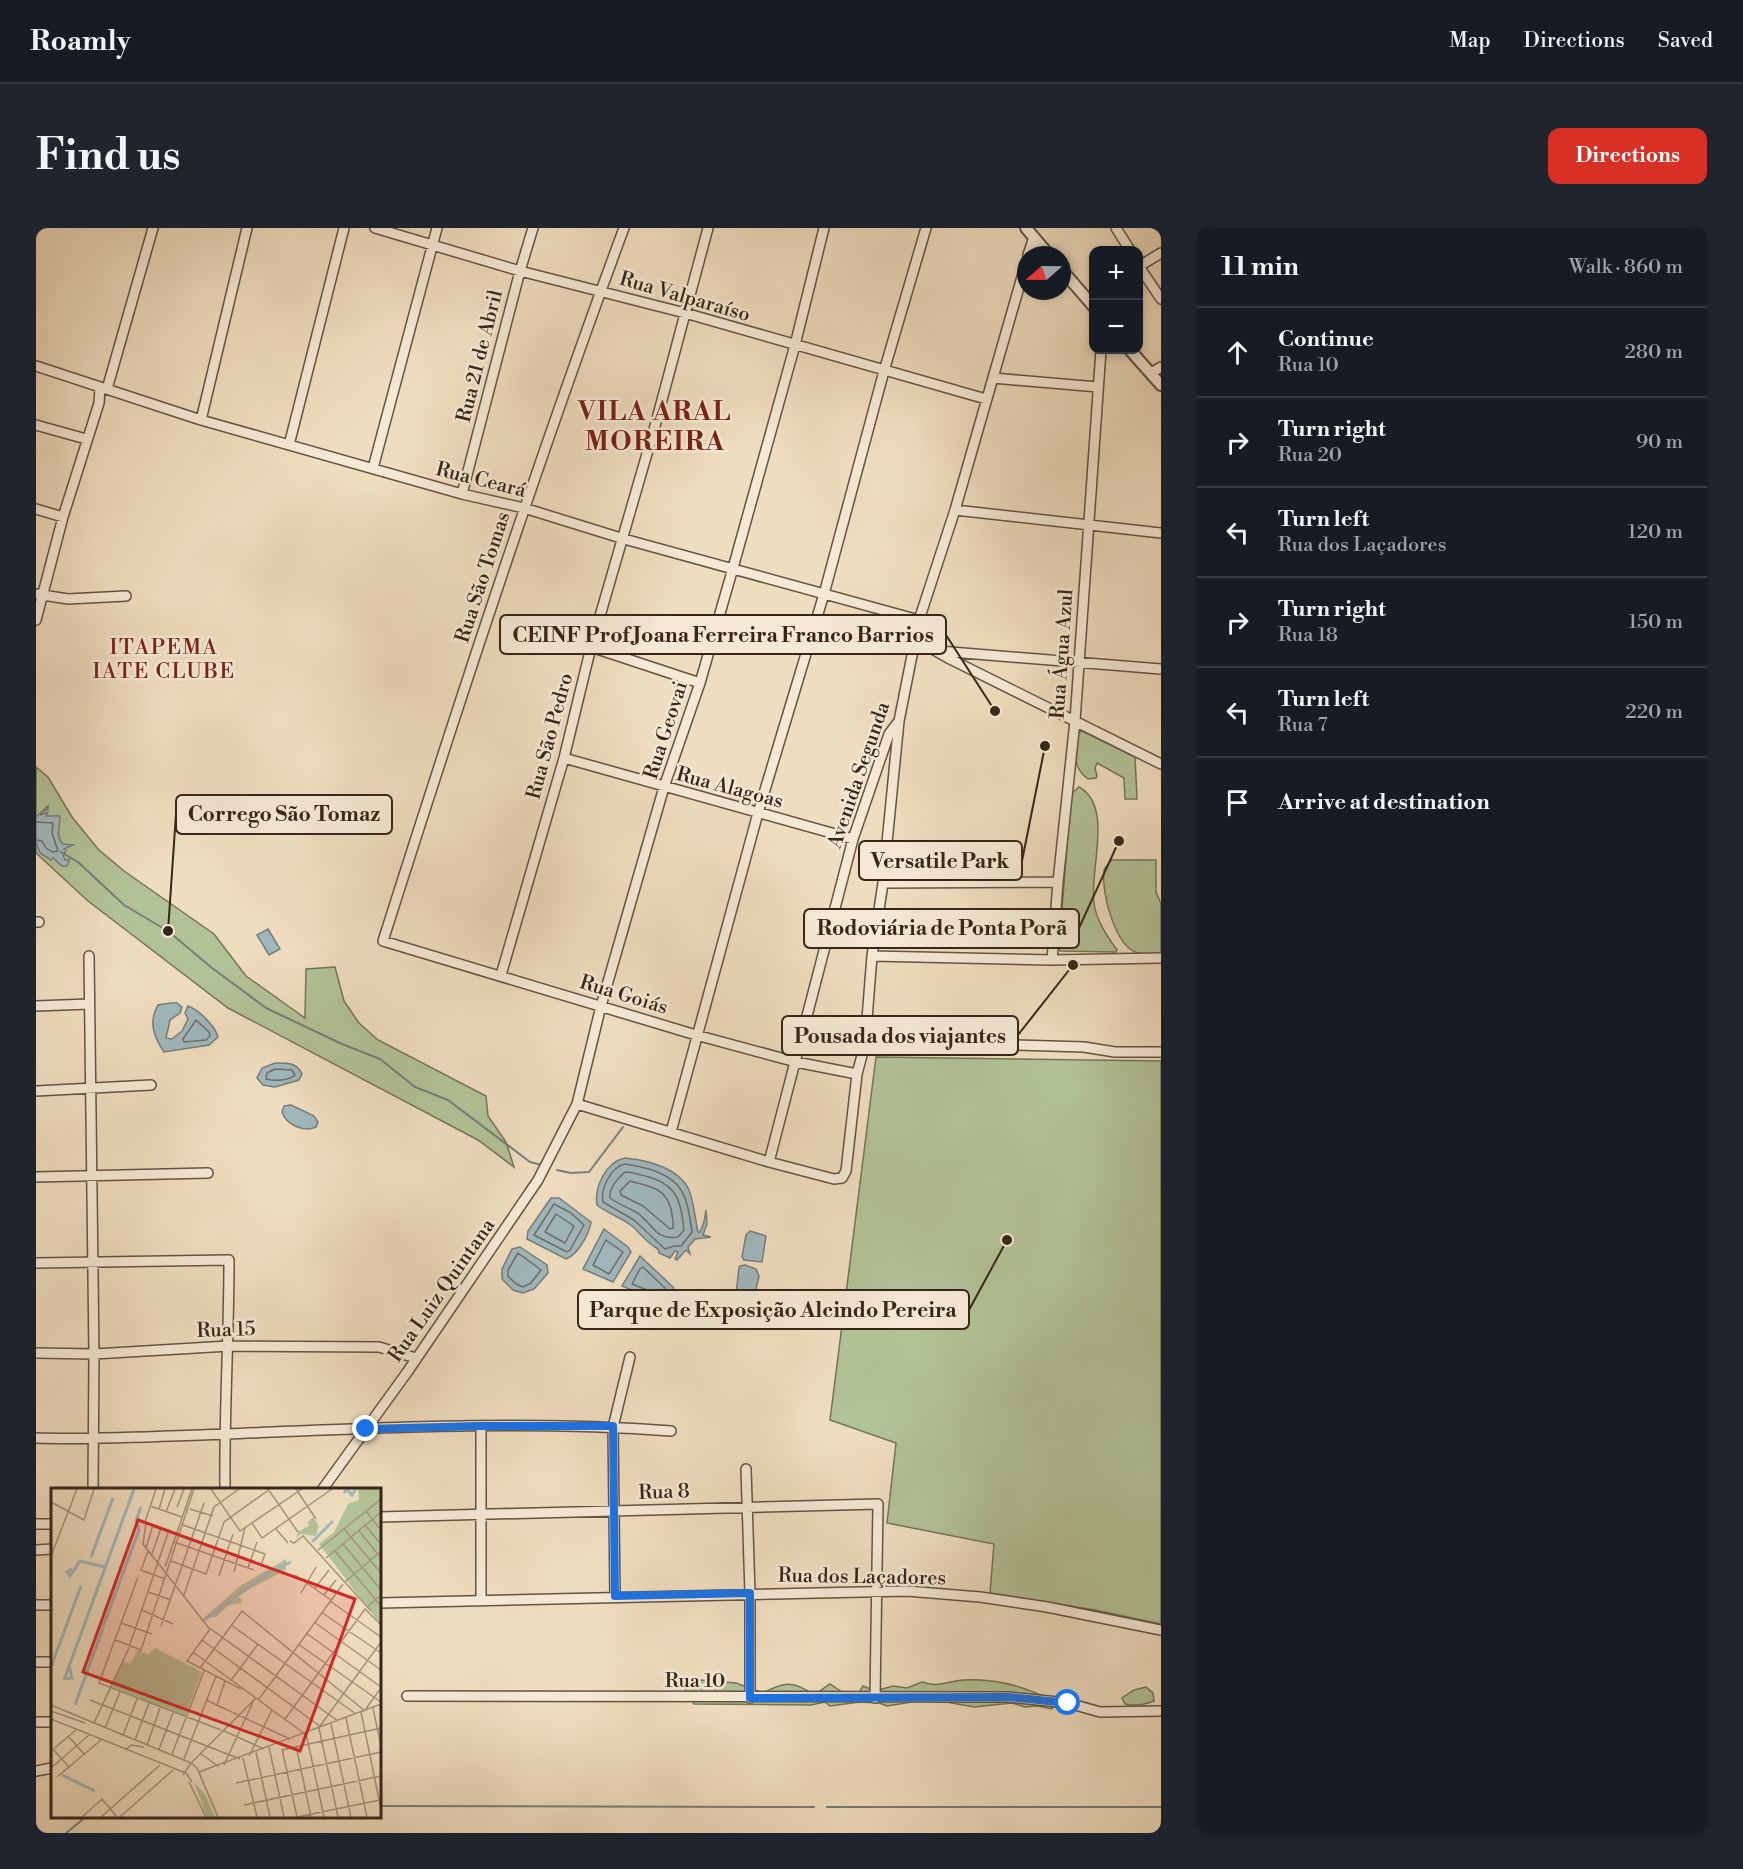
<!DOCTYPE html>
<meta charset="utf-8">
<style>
:root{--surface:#171b24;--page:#20242c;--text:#f1f3f6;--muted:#9ea1a6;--line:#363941;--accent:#d93025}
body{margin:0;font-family:"Libre Bodoni",serif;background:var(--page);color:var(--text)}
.controls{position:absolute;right:18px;top:18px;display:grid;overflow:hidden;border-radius:12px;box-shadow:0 3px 9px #0003}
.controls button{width:54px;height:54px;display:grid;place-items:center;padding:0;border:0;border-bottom:2px solid var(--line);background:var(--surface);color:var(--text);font:30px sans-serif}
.compass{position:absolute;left:981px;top:18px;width:54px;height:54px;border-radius:50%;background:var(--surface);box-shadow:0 3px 9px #0003;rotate:250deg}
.stop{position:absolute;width:18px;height:18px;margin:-14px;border:4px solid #1a73e8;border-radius:50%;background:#fff}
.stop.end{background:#1a73e8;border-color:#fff;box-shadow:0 2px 6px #0008}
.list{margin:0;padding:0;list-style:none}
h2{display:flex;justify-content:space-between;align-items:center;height:78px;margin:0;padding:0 24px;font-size:26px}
h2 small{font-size:20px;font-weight:400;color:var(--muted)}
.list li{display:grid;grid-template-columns:39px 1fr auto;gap:18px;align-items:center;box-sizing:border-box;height:90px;padding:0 24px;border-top:2px solid var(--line)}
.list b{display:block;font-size:22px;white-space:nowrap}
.list p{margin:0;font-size:20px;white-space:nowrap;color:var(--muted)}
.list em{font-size:20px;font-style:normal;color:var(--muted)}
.icon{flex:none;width:33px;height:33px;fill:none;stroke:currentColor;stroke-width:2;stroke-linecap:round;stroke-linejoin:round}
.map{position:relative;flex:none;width:1125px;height:1605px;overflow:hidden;border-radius:12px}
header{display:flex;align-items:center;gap:36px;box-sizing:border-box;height:84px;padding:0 30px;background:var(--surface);border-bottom:2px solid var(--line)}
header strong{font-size:28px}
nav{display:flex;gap:33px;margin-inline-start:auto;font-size:21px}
.intro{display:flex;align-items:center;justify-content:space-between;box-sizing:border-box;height:144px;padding:0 36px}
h1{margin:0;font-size:42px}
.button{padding:15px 27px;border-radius:12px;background:var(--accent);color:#fff;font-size:21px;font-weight:700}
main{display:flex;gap:36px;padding:0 36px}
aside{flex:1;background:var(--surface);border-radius:12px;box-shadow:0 3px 9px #0003}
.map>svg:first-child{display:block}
.green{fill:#b2c297;stroke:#747458;stroke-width:1.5}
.water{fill:#a0b8bd;stroke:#767d7b;stroke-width:1.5}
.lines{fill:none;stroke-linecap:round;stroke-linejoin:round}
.shore{stroke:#6c6e6a;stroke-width:1.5}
.stream{stroke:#767d7b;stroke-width:2}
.minor-casing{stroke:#655342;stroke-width:12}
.tertiary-casing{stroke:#655342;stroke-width:14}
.minor{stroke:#f5e9d5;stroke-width:9}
.tertiary{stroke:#f5e9d5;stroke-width:10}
.route{stroke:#1a73e8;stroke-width:8}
.labels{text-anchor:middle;stroke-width:5;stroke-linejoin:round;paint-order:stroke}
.street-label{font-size:20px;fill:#372518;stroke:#f5e9d5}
.neighbourhood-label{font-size:21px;letter-spacing:1.5px;fill:#7a1f14;stroke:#f5e9d5}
.district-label{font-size:26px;font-weight:bold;letter-spacing:1.5px;fill:#7a1f14;stroke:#f5e9d5}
.inset-river{fill:none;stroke:#a0b8bd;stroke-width:3}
.inset-road{fill:none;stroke:#a5937c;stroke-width:1.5}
.view{fill:#d62828;fill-opacity:0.15;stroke:#d62828;stroke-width:3}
.inset-edge{fill:none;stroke:#372518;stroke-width:3}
.leader{fill:none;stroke:#372518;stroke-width:2}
.callout-dot{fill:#372518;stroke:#f5e9d5;stroke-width:2}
.callout{fill:#f5e9d5;stroke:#372518;stroke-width:2}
.callout-label{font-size:21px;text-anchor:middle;font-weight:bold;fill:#372518}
</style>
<header>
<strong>Roamly</strong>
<nav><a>Map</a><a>Directions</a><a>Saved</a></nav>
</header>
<div class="intro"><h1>Find us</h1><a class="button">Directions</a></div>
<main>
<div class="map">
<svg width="1125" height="1605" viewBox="0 0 1125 1605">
<rect width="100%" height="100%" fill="#efddbf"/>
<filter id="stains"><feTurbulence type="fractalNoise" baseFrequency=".00333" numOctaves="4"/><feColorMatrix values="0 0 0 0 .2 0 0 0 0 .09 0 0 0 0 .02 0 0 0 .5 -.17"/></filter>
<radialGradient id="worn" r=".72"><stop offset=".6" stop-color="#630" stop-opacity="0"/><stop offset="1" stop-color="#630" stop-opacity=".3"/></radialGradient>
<path class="green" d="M 1046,503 L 1099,529 L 1101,571 L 1089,571 L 1088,550 L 1061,535 L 1059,540 L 1061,548 L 1060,550 L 1052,551 C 1035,538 1040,526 1041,506 Z
M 0,539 L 12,549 L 36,589 L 62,621 L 88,643 L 178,706 L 210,748 L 269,790 L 270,741 L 299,739 L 308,773 L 323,795 L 342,812 L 450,868 L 452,888 L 470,914 L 478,939 L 442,912 L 192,780 L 52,673 L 0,625 Z
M 1043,559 C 1078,578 1053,643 1058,675 C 1060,692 1071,708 1081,722 L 1080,724 L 1024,723 L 1023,720 L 1035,566 Z
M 1076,632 L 1120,632 L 1120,664 L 1125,676 L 1125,725 C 1118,726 1108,727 1102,725 C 1079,719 1065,664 1068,643 C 1069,638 1073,635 1076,632 Z
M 840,829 L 1125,833 L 1125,1396 L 1059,1382 L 954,1365 L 958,1316 L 851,1295 L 860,1215 L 794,1192 Z
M 664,1452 L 700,1455 L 727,1465 C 749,1453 758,1453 778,1467 L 794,1456 L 809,1466 L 822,1466 L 827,1458 L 839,1463 L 857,1458 L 871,1460 L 886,1454 C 902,1460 911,1453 928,1452 C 960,1450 991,1459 1019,1474 L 1016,1481 L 1001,1478 L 989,1479 L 976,1475 L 938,1479 L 910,1474 L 882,1473 L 851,1478 L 843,1475 L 824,1474 L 794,1478 L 789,1474 L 775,1477 L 658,1476 L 649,1462 Z
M 1110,1459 L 1117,1465 L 1118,1473 C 1108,1477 1099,1478 1089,1476 L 1086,1470 L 1098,1462 Z"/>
<path class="water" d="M 12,578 L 12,581 L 6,584 L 5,587 L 12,584 L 10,588 L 24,588 C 24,599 19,608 27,616 L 37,617 L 28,621 L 30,623 L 27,627 L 29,632 L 34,631 L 31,638 L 26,638 L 17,630 L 15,632 L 4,625 L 0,614 L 0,589 Z
M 232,701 L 244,721 L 233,727 L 221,707 Z
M 135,775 L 141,775 L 146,779 L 144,785 L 134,792 L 130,810 L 136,811 L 146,803 L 152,791 L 149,785 L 152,778 C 163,782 179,798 182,809 L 173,817 L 128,824 C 118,809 112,794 122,777 Z
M 239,835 C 250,835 261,834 266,846 L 263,852 L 239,859 L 227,857 L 221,850 L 226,840 Z
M 255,877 L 278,888 L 282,894 L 280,899 C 267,905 250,896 246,884 L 248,878 Z
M 589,930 C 611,932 643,940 653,962 C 658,975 659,990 662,1004 L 664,1004 L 668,994 L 670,982 L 671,996 L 667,1007 L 675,1009 L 659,1011 L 652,1019 L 654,1026 L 650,1022 L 641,1032 L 639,1031 L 642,1024 L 639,1023 L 634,1030 L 623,1025 L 622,1021 C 611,1015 605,1006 596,998 C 585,989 572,986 561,977 C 558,959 570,934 589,930 Z
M 515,970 L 523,970 L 555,994 C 553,1007 542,1026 530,1031 L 491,1011 L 492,1003 Z
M 568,1001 L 592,1019 L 595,1024 L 577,1054 L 547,1041 Z
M 714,1003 L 730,1008 L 726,1034 L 708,1032 L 706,1029 L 710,1007 Z
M 484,1019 L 511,1037 L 512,1045 L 498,1061 L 487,1065 L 477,1062 L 466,1051 L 466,1041 L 476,1021 Z
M 604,1028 L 637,1059 L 637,1061 L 629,1076 L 586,1058 Z
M 709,1037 L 720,1041 L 723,1048 L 716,1079 L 698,1075 L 701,1069 L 700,1066 L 703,1040 L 704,1038 Z"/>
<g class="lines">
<path class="shore" d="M 0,594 L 17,595 L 16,605 L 22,623 L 16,624 L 10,620 L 6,613 L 0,612
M 160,792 L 173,804 L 174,808 L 170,812 L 148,814 L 147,811 Z
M 239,841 L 256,842 L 259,847 C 252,853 239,853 230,851 L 231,845 Z
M 589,936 C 597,937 605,939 613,941 C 649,952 651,970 656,1004 L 645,1018 L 638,1018 L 629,1021 L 598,992 L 567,974 C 564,961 575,939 589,936 Z
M 589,944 C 597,944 605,947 613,949 C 642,958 645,974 648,1002 L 642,1009 C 619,1013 617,995 600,984 C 591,979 582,976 574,970 C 573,960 582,950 589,944 Z
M 594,953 C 614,959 629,959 635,981 C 636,988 638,994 637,1000 L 634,1001 L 607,978 L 585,967 L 584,963 Z
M 518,976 L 535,985 L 548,997 L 534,1022 L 531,1024 L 498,1007 Z
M 520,986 L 538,998 L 529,1015 L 509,1004 Z
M 570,1012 L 587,1024 L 573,1046 L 557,1037 Z
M 482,1025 L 505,1042 L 495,1055 L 487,1059 L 480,1056 L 472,1048 L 472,1042 Z
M 607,1039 L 629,1060 L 626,1068 L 596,1056 L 604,1041 Z"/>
<path class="stream" d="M 25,624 L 42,634 L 88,677 L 132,703 L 176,740 L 230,780 L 306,816 L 344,831 L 379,859 L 412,872 L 494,934 L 506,937
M 521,942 L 535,945 L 553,944 L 587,899
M 344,1578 L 778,1579
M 791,1579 L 1125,1579
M 30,1605 L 51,1588"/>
<defs>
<path id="minor" d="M 339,0 L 484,43 L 649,85 L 950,171
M 588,0 C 501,235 423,474 347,713 L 660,807 L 760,834 L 821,846
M 1080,0 L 1094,22
M 992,27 L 998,9
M 1102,37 L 1125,71
M 1102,39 L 1125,25
M 0,138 L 165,192 L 426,266 L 488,280 L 588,311 L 883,392
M 1115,145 L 1125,139
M 957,150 L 1062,159
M 71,161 L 117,0
M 165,192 L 211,0
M 0,197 L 50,211
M 253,217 L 308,0
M 337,240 L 401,0
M 426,266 L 484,43 L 497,0
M 0,281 L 27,289
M 919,282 L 1125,305
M 0,366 L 32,371 L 90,368
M 0,392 L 27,289 L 63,175 L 64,160
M 879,411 L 914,431 L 1125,536
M 555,419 L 664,455
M 903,423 L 1125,441
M 528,530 L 817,611
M 847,655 L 1022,654
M 0,694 L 3,694
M 53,728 L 58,1126 L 57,1262
M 836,728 L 1016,732 L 1125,730
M 1016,732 L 1022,654 L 1039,493 L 1065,122
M 465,747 L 528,530 L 555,419 L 619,198 L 672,0
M 0,778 L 53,776
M 829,816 L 914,815 L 1048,819 L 1079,824 L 1125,824
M 0,863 L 115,857
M 541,876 L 733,934 L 798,951 L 806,950 L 810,943 L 821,846 L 829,816 L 836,728 L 847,655 L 863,493 L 883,392 L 919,282 L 990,35
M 635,904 L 722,585 L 788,366 L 848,143 L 890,0
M 733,934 L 817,611 L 853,506 L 863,493
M 0,949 L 172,945
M 0,1035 L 193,1032 C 193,1109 188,1185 189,1262
M 0,1125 L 58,1126 L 193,1118 L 343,1119 L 380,1130
M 445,1198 L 445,1371
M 0,1210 C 64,1212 127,1208 191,1206 C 338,1200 488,1192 635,1203
M 710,1241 L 714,1365 L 714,1470
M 286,1262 L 372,1143 L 502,952 L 541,876 L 565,778 L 628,559 L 664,455 L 697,340 L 759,117 L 788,0
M 344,1289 L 842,1276 L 839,1470
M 0,1296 L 16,1296
M 0,1322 L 16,1321
M 579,1368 L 577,1199 L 594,1129
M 344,1375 L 871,1363 L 944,1369 L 1011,1379 L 1125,1402
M 0,1377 L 16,1377
M 0,1434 L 16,1434
M 371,1468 L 972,1469 L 1032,1475 L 1064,1484 L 1125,1483
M 0,1494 L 16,1494
M 0,1543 L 16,1540"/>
<path id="tertiary" d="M 990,0 L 1013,27
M 1026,42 L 1058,79
M 1094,122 L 1125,157"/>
</defs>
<use href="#minor" class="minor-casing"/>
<use href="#tertiary" class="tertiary-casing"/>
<use href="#minor" class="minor"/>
<use href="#tertiary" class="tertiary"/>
</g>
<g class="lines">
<path class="route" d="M 330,1201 L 445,1198 L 577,1198 L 579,1368 L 714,1365 L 714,1470 L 972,1469 L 1032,1475"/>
</g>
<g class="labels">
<g class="street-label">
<text transform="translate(649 68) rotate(16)" y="7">Rua Valparaíso</text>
<text transform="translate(443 128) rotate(-76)" y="7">Rua 21 de Abril</text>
<text transform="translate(445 251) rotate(14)" y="7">Rua Ceará</text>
<text transform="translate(446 349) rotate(-72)" y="7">Rua São Tomas</text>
<text transform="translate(1025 426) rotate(-86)" y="7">Rua Água Azul</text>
<text transform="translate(629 502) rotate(-72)" y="7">Rua Geovai</text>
<text transform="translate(513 508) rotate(-75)" y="7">Rua São Pedro</text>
<text transform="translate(822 547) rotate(-71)" y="7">Avenida Segunda</text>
<text transform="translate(694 559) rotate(15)" y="7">Rua Alagoas</text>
<text transform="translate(588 766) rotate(17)" y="7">Rua Goiás</text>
<text transform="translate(405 1062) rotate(-55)" y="7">Rua Luiz Quintana</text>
<text transform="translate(190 1101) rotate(-2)" y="7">Rua 15</text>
<text transform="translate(628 1263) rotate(-2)" y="7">Rua 8</text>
<text transform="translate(826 1348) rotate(1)" y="7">Rua dos Laçadores</text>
<text x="659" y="1459">Rua 10</text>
</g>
<g class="neighbourhood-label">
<text x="128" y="426">ITAPEMA<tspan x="128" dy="24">IATE CLUBE</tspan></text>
</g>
<g class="district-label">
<text x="619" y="192">VILA ARAL<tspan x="619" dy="30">MOREIRA</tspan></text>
</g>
</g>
<g transform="translate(15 1260)">
<rect width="330" height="330" fill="#efddbf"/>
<path d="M 307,1 L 330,1 L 330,137 L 268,56 L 283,44 L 297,16 L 308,12 ZM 262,29 L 268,38 L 265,48 L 249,46 L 245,51 L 247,44 L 259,37 L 256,35 ZM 235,71 L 235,82 L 185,108 L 191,111 L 190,115 L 178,117 L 165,129 L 154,129 L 189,98 ZM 104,160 L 151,184 L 134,228 L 59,198 L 72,173 L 79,176 L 87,162 L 97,167 ZM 143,294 L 154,306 L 164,329 L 156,329 Z" fill="#b2c297"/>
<path class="inset-river" d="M 293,5 L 296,1 L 301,7 L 305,1M 261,54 L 282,33M 40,69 L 62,10M 21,81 L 16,84 L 19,88 L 29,73 L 54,79M 223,82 L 240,74M 153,132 L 219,84M 52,139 L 88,42 L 85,33 L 90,19M 0,179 L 30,98M 13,191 L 21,190 L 18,178M 13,192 L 83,1M 24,217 L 52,140M 11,287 L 44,303"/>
<path class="inset-road" d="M 105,1 L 94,34 L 120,43M 160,1 L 189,43 L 251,1M 217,1 L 247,44M 245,1 L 265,31M 0,14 L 33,32 L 43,1M 99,18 L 131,29M 126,19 L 133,1M 108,21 L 114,1M 139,21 L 162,28M 315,23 L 330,42M 115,24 L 124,1M 95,35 L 92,56 L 157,139 L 287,233M 201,35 L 211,50 L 281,1M 132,37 L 214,66 L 210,77M 314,37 L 330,56M 225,41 L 237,55M 293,41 L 330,85M 308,43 L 330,70M 239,53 L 243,55 L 252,48 L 320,123M 123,54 L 203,82M 292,56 L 330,102M 95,60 L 102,37M 267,62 L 330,11M 97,63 L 90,82 L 114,91M 284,63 L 330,118M 101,66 L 110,40M 0,68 L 26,1M 275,70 L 330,24M 120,73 L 155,86 L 173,34 L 219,1M 114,79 L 141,1M 197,80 L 206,54M 183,84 L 194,40M 244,87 L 280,112M 168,88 L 182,46M 87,89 L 48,195 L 170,242M 294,94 L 330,63M 264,100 L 278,82M 97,104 L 120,112M 250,105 L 265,79M 133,107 L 163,19 L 188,1M 273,107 L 285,92M 279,113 L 330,149M 316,119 L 330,107M 91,122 L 122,136M 270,124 L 330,165M 263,134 L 330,182M 70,135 L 101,146M 180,137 L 305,226M 110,138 L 153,15M 159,141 L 136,173 L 190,201M 255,145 L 330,199M 64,152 L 90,162 L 143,1M 151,152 L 270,239M 247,156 L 330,214M 142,164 L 254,246M 149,180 L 191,123 L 314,223M 181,191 L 207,156M 208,211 L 292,96M 39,212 L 189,271M 155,212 L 239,251M 0,217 L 140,275M 166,217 L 174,193M 322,220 L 330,258M 314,222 L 330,200M 0,223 L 34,235M 310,224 L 330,321M 295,230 L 316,329M 0,231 L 135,285 L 141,294M 234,231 L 314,121 L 330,137M 43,235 L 77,162 L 118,42M 280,236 L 300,329M 269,238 L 330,154M 54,240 L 69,204M 268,240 L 287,329M 171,242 L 213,261M 255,245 L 273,329M 72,247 L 86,211M 17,248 L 33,266M 84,252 L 98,215M 96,257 L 109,220M 245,258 L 260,329M 218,259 L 233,329M 2,261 L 18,279M 108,261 L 122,225M 231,261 L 246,329M 74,262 L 80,257 L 93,259M 231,262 L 330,240M 0,263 L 25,242M 205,264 L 219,329M 149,265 L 168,279M 121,266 L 153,183M 198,268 L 221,222M 192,270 L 206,329M 133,271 L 165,188M 140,275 L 205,210M 173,277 L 202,214M 0,280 L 38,247M 148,284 L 330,216M 132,287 L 140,275 L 146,280 L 167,329M 6,289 L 50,252M 138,294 L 155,329M 185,295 L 330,264M 193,317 L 330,288M 31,329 L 51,311 L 66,329M 50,329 L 109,277M 69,329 L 122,282M 246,329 L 329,312"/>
<path class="view" d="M 87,32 L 304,111 L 249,263 L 32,184 Z"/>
<rect width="330" height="330" class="inset-edge"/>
</g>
<path class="leader" d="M959 483L910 407M132 703L140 586M1009 518L986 633M1083 613L1043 700M1037 737L982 807M971 1012L933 1082"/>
<g class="callout-dot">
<circle cx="959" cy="483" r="6"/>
<circle cx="132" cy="703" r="6"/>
<circle cx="1009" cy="518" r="6"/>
<circle cx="1083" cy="613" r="6"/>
<circle cx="1037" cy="737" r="6"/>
<circle cx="971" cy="1012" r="6"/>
</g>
<g class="callout">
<rect x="464" y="387" width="446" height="39" rx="6"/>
<rect x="140" y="567" width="216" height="39" rx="6"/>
<rect x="823" y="613" width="163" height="39" rx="6"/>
<rect x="768" y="681" width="275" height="39" rx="6"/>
<rect x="746" y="788" width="236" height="39" rx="6"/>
<rect x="542" y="1062" width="391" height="39" rx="6"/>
</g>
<g class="callout-label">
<text x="687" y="414">CEINF Prof Joana Ferreira Franco Barrios</text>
<text x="248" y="593">Corrego São Tomaz</text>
<text x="904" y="640">Versatile Park</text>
<text x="906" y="707">Rodoviária de Ponta Porã</text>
<text x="864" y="815">Pousada dos viajantes</text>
<text x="737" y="1089">Parque de Exposição Alcindo Pereira</text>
</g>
<rect width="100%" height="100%" filter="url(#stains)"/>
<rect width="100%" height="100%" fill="url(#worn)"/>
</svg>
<div class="controls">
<button>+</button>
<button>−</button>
</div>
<svg class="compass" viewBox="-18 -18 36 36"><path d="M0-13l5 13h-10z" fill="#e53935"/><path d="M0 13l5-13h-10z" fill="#9ea1a6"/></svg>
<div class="stop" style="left:1032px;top:1475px"></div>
<div class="stop end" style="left:330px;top:1201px"></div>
</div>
<aside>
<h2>11 min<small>Walk · 860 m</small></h2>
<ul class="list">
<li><svg class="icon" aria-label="ahead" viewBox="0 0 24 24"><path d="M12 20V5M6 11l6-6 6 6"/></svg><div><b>Continue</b><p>Rua 10</p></div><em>280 m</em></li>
<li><svg class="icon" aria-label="right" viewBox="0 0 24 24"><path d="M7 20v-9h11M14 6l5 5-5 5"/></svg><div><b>Turn right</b><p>Rua 20</p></div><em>90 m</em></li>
<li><svg class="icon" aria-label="left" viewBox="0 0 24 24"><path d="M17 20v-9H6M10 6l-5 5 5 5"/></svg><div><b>Turn left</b><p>Rua dos Laçadores</p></div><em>120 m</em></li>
<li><svg class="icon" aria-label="right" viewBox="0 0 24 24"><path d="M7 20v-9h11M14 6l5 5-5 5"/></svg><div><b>Turn right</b><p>Rua 18</p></div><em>150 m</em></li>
<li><svg class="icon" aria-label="left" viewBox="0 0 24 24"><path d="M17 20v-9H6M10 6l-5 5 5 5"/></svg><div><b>Turn left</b><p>Rua 7</p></div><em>220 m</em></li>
<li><svg class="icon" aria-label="arrive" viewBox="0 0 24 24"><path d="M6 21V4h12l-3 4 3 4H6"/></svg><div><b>Arrive at destination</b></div></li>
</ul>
</aside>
</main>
